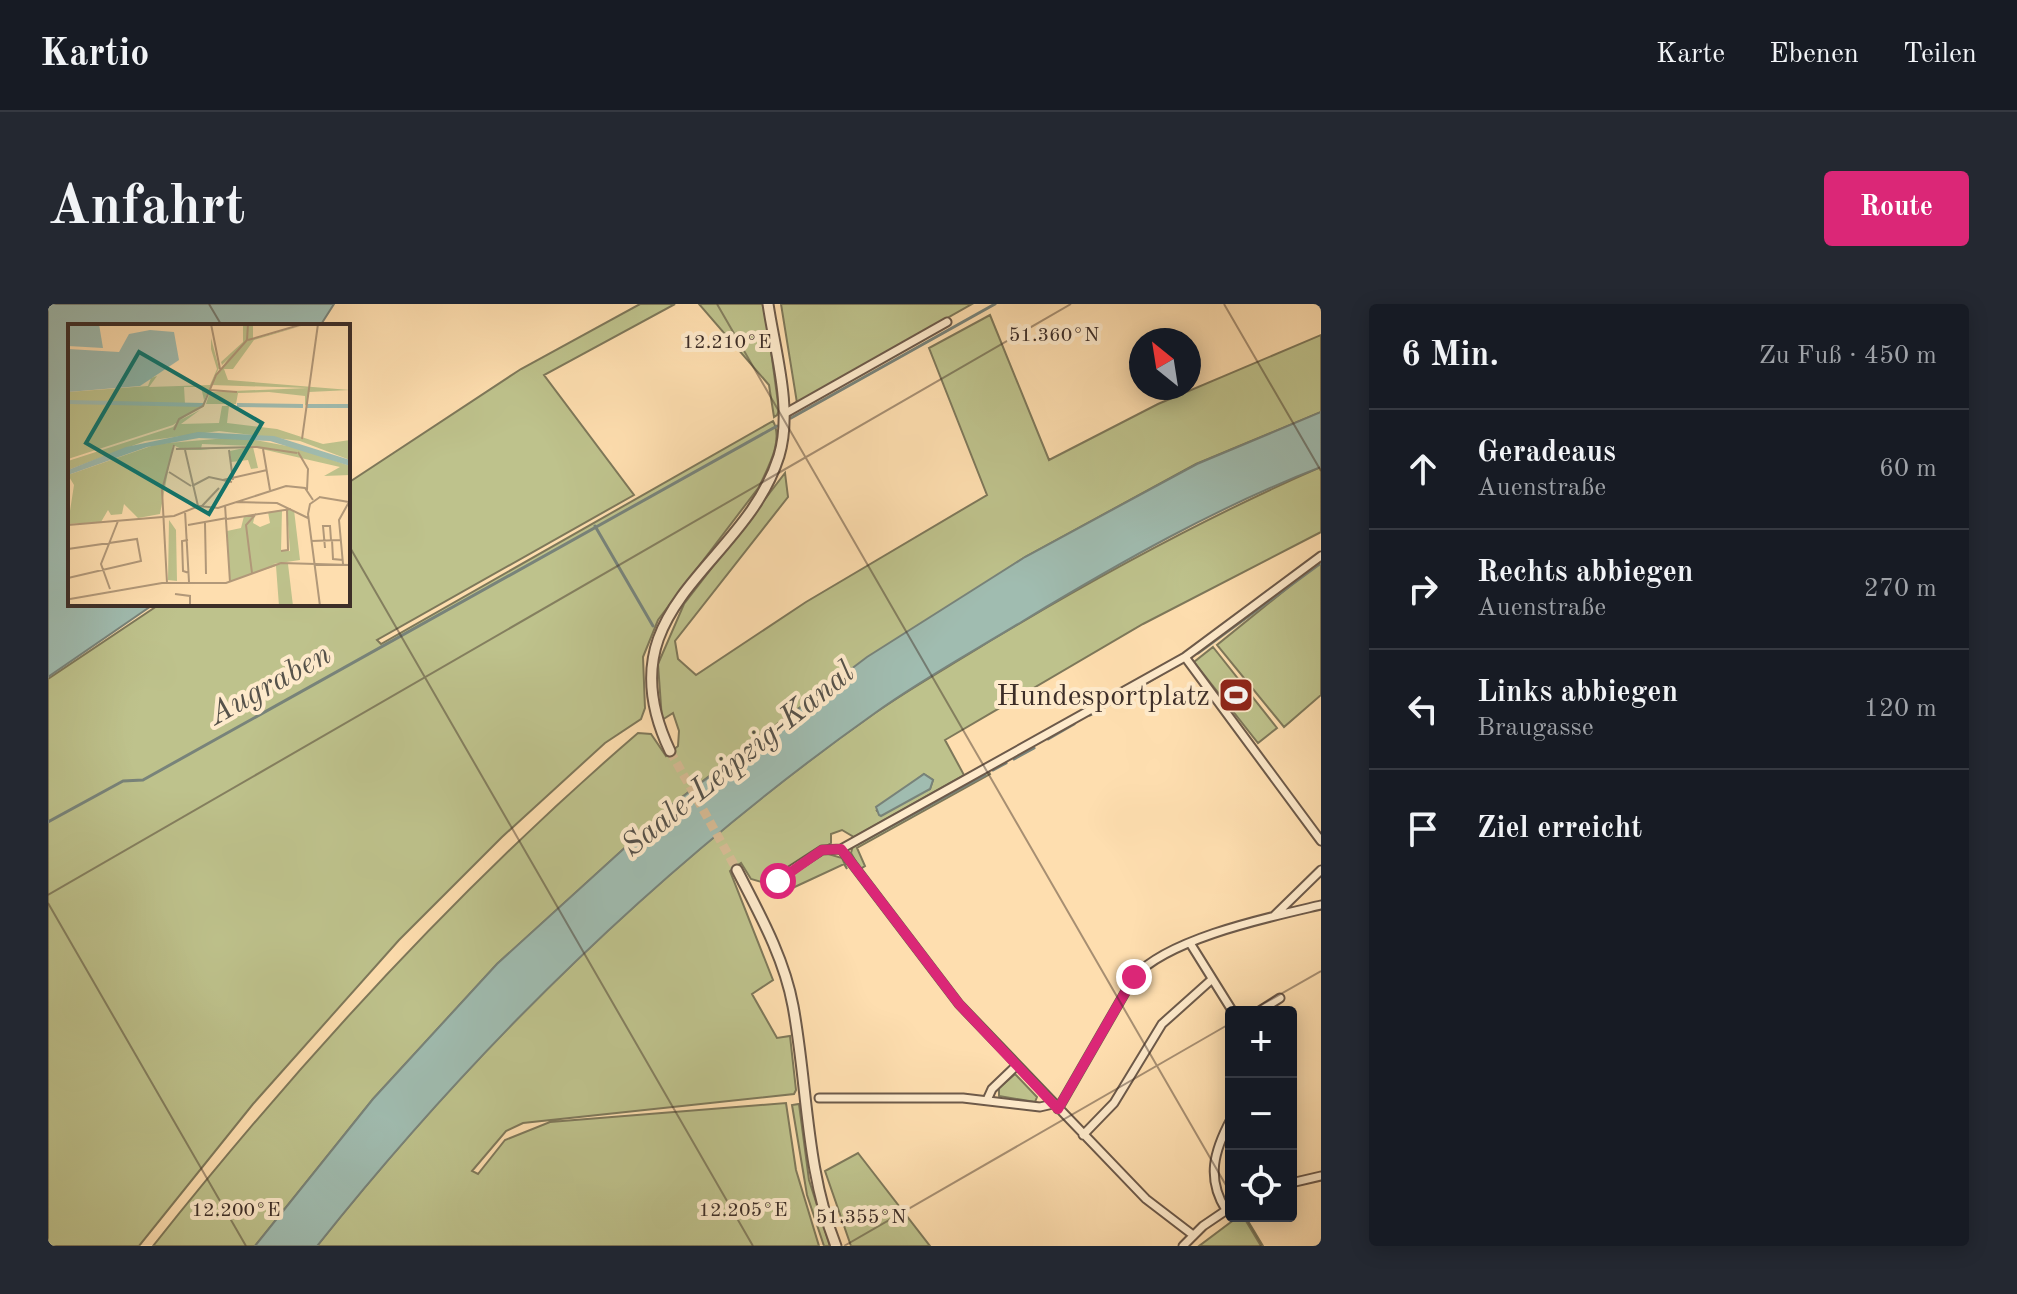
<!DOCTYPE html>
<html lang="de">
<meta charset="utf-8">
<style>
:root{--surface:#171b24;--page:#242831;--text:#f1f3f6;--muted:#9ea1a6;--line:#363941;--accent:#db2777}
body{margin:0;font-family:"Old Standard TT",serif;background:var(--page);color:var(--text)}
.controls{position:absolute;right:24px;bottom:24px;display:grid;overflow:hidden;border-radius:8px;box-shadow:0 4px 20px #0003}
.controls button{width:72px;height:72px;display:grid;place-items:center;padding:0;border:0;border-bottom:2px solid var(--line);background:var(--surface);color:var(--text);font:40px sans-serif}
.compass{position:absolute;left:1081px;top:24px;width:72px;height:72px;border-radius:50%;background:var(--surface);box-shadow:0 4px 20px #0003;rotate:330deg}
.stop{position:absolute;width:24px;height:24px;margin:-18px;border:6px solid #db2777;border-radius:50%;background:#fff}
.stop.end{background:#db2777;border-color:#fff;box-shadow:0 2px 8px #0008}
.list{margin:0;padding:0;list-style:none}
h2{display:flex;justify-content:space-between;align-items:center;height:104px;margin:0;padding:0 32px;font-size:34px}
h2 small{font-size:26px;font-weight:400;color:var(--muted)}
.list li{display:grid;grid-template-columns:52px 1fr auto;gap:24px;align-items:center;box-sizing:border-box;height:120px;padding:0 32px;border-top:2px solid var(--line)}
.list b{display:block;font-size:30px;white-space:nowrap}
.list p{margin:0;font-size:26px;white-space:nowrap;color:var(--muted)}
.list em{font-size:26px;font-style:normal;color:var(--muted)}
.icon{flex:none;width:44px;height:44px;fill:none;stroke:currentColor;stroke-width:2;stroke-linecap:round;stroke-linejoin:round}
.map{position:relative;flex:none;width:1273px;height:942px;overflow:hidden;border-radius:8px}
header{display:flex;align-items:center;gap:48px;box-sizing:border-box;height:112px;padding:0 40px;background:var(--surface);border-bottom:2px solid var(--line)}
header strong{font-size:38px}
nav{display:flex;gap:44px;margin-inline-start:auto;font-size:28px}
.intro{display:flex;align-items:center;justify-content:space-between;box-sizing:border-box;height:192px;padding:0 48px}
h1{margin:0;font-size:56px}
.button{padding:20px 36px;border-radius:8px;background:var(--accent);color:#fff;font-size:28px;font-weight:700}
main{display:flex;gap:48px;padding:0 48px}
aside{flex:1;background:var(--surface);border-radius:8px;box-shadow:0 4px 20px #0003}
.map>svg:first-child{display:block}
.green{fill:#bec28c;stroke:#7e785a;stroke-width:2;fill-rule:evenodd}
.water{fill:#a0bcb0;stroke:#78837a;stroke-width:2}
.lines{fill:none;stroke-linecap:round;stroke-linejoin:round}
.stream{stroke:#78837a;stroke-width:3}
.tertiary-tunnel{stroke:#d7bb94;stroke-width:9;stroke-dasharray:9 4.5;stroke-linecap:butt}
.minor-casing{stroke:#6d5a4a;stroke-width:11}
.tertiary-casing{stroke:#6d5a4a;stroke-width:13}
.minor{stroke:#feeacb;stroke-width:7}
.tertiary{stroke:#feeacb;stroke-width:9}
.route{stroke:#db2777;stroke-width:10}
.ticks{fill:none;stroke:#3d2e28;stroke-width:2;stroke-opacity:0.45}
.labels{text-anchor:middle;stroke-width:8;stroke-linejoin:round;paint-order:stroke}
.poi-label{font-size:30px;fill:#3d2e28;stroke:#feeacb;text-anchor:end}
.water-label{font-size:32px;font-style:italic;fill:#56524a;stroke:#feeacb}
.inset-river{fill:none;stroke:#a0bcb0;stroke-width:4}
.inset-road{fill:none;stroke:#b19879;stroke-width:2}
.view{fill:#0f766e;fill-opacity:0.15;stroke:#0f766e;stroke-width:4}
.inset-edge{fill:none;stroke:#3d2e28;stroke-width:4}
.ticks-label{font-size:20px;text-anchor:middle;fill:#3d2e28;stroke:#feeacb;stroke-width:8;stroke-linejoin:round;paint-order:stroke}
</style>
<header>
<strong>Kartio</strong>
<nav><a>Karte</a><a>Ebenen</a><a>Teilen</a></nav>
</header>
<div class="intro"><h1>Anfahrt</h1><a class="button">Route</a></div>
<main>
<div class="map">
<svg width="1273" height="942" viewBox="0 0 1273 942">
<rect width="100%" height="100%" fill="#fedeaf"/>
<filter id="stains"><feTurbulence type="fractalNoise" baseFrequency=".0025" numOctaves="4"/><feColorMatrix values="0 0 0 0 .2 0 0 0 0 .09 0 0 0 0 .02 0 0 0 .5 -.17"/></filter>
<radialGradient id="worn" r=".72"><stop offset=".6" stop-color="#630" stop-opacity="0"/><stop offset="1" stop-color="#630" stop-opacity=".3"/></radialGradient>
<path class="green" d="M 592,0 L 627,0 L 496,71 L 586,191 L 329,336 L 333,340 L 725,117 C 736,137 719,165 711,183 L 610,316 L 595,353 L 597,404 L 593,415 L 557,439 L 454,533 L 351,636 L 205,800 L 91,942 L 0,942 L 0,375 L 112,300 L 300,300 L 300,179 L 473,65 Z
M 651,0 L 714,0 L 717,3 L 731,106 L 729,111 L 726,113 L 721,81 Z
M 733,0 L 924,0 L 749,99 Z
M 942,11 L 1001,156 L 1110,100 L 1273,31 L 1273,108 L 1148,160 L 977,253 L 742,410 L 625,500 L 449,660 L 325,795 L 207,942 L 105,942 C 252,757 411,583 590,429 L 603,430 L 618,452 L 630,442 L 631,427 L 625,409 L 614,416 L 610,360 L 636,300 L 737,169 L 740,193 L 627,337 L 630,355 L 648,371 L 758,298 L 939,191 L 881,44 Z
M 1273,163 L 1273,228 L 1095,320 L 897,436 L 916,471 L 806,533 L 794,526 L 783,530 L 783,539 L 727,576 L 717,579 L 703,575 L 693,559 L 682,567 L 725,676 L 704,690 L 729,734 L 742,732 L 748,786 L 746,790 L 475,819 L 458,827 L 424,867 L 430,870 L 457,836 L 502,818 L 738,799 L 748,866 L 771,942 L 269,942 C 430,740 616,558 827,409 C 864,383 904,361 942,337 C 1050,272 1158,213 1273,163 ZM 876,470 L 885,476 L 882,485 L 828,507 Z
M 1273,257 L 1273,391 L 1236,423 L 1169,341 Z
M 1165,343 L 1229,424 L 1210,439 L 1146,358 Z
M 940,466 L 942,470 L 809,544 L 817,562 L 812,565 L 803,549 L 805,541 Z
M 777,549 L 794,554 L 799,565 L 796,560 L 738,587 L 735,577 Z
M 967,770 L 989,793 L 987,798 L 951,792 L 951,784 Z
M 751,800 L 761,876 L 782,942 L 776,942 L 759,891 L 744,801 Z
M 810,849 L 882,942 L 803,942 L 777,867 Z
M 1191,912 L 1197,912 L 1215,942 L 1151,942 Z"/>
<path class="water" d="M 0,0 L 286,0 L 272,22 L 22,22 L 22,300 L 106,300 L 0,373 Z
M 1273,108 L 1273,163 C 1169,203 1071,259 975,317 C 926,347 874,375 827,409 C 617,558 430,740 269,942 L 207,942 L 325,795 L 449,660 L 625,500 L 819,353 L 977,253 L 1149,160 Z
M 876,470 L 885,476 L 882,485 L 833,512 L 831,511 L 828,503 Z"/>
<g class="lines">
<path class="stream" d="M 743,114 L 947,0
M 547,222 L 605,322
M 1150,349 L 1273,259
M 1080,390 L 1117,368
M 1042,411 L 1072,395
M 1000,435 L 1026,420
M 966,455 L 986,444
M 945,466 L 958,459
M 0,518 L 75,477 L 95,476 L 729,122
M 810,540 L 937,471"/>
<path class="tertiary-tunnel" d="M 622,447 L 689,566"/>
<defs>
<path id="minor" d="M 736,110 L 899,18
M 1137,353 L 1273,537
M 793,545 L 911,700 L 1098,895 L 1145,931
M 720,581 L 774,546 L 793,545 L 1137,353 L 1273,252
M 1226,612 L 1273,566
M 1142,639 L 1185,708
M 1210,708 L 1232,694
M 771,794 L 915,794 L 992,803 L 1005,800
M 939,796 L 944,785 L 968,762
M 1010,805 L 1086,673 C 1121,634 1222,613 1273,601
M 1035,831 L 1066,799 L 1114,720 L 1162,677
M 1243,879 L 1273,872
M 1178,906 C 1158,874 1166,847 1183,815
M 1135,942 L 1155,922 L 1183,903"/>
<path id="tertiary" d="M 622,447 C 553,302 696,264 731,152 C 745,106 727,47 720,0
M 689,566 C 711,609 736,653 745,702 C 760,783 757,863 788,942"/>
</defs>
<use href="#minor" class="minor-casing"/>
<use href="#tertiary" class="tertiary-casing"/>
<use href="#minor" class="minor"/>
<use href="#tertiary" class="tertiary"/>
</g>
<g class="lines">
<path class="route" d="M 730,577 L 774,546 L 793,545 L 911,700 L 1010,805 L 1086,673"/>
</g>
<path class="ticks" d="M 161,0 L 174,22M 669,0 L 1183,890M 1176,0 L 1273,167M 300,240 L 705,942M 0,591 L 1023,0M 0,599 L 198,942M 1201,708 L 1273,667M 1195,912 L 1213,942M 796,942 L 1183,719"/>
<defs>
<symbol id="stadium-square" viewBox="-11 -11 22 22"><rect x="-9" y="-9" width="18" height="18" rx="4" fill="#8f2418" stroke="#feeacb"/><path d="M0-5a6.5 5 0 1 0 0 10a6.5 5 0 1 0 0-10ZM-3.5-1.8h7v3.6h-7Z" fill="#fff"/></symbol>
</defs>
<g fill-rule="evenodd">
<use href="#stadium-square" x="1168" y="371" width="40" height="40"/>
</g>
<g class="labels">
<g class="poi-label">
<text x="1162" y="401">Hundesportplatz</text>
</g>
<g class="water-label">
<text transform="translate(221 379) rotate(-29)" y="11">Augraben</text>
<text transform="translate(689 454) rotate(-39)" y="11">Saale-Leipzig-Kanal</text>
</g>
</g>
<g transform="translate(20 20)">
<rect width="282" height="282" fill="#fedeaf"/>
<path d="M 175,0 L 185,0 L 185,15 L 240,0 L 186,16 L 165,45 L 156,45 L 160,56 L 282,66 L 241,68 L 239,81 L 282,83 L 239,82 L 237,81 L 237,72 L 201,68 L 170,69 L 168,80 L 138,80 L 142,68 L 240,64 L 144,61 L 136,76 L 133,63 L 116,63 L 117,80 L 134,81 L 105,101 L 0,135 L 0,68 L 80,62 L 83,54 L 89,52 L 81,63 L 142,61 L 149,45 L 143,25 L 143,14 L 151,44 L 144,58 L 160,35 L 154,41 L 153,38 L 175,18 ZM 154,82 L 161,82 L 159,99 L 209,105 L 255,120 L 282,116 L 282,136 L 232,117 L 151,107 L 77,117 L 0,146 L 0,137 L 105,103 L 110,97 L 132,86 L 113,100 L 151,99 ZM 171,113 L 230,124 L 282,142 L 282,151 L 256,152 L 272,143 L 185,123 L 190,144 L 183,145 L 180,136 L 163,138 L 162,127 L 185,122 L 134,120 L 133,125 L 142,126 L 116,126 L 105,121 L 92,190 L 70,194 L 56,180 L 54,190 L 43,191 L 40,186 L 33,198 L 0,200 L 6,161 L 0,151 L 89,120 ZM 214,186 L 213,227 L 222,227 L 219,186 L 226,186 L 232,236 L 205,240 L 220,240 L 225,282 L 211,282 L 208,242 L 162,257 L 159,207 L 173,204 L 176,192 L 187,191 L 185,199 L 192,203 L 202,199 L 200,188 ZM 101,196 L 108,206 L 109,257 L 100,256 Z" fill="#bec28c"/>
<path d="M 0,0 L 31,0 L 35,24 L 0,22 ZM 82,6 L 106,8 L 111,36 L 72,62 L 0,68 L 0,25 L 51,28 L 61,10 ZM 130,108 L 206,112 L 282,136 L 282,142 L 202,117 L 131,114 L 79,123 L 0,151 L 0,146 L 58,123 Z" fill="#a0bcb0"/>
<path class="inset-river" d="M 0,78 L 135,81M 169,81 L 235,82M 239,82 L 282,82"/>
<path class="inset-road" d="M 143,0 L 152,45M 180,16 L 235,0M 142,66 L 169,68M 106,106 L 111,95 L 135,82 L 148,51 L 179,16 L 180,0M 234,115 L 250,0M 108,125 L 189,123 L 229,129M 195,125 L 202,166M 117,126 L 130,182M 161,126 L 165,156M 230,128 L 240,145 L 239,166M 101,148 L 123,162M 155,156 L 199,146M 124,162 L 141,153 L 164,158M 251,173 L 281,178 L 271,196 L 275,240M 252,173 L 242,180 L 240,190 L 252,282M 168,178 L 209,179 L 240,194M 157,181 L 162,258M 134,182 L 151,164M 117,187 L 121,258M 159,195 L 223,185M 137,199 L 138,250M 0,201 L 106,192 L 131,182 L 150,184 L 218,162 L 237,164 L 245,176M 120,201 L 159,194M 120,216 L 114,217 L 115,247 L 121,249M 264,216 L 265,235 L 275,236M 243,217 L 273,216M 257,224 L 255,202 L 262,202 L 263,216M 0,225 L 69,215 L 73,237 L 0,254M 213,227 L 220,226 L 219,186M 184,249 L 178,201 L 188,190M 99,259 L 94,166 L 106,121M 42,265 L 33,240 L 50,197M 107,270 L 122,272 L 122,282M 2,275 L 94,259 L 158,259 L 213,239 L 282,241"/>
<path class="view" d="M 71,28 L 194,99 L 141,190 L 18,119 Z"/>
<rect width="282" height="282" class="inset-edge"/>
</g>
<g class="ticks-label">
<text x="1006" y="37">51.360°N</text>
<text x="679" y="44">12.210°E</text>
<text x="188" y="912">12.200°E</text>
<text x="695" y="912">12.205°E</text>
<text x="813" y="919">51.355°N</text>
</g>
<rect width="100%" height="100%" filter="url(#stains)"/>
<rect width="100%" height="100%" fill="url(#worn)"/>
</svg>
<div class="controls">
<button>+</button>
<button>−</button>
<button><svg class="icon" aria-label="locate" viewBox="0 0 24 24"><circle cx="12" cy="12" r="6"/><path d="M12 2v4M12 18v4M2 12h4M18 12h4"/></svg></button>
</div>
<svg class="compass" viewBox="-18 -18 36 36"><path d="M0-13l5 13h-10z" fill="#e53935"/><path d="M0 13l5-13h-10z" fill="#9ea1a6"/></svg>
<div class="stop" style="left:730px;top:577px"></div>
<div class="stop end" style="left:1086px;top:673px"></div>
</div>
<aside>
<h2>6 Min.<small>Zu Fuß · 450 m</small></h2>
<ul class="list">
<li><svg class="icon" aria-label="ahead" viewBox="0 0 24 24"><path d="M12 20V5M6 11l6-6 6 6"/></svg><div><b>Geradeaus</b><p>Auenstraße</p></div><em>60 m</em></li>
<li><svg class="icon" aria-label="right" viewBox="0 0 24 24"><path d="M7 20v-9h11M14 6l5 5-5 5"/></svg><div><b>Rechts abbiegen</b><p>Auenstraße</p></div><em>270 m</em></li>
<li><svg class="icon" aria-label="left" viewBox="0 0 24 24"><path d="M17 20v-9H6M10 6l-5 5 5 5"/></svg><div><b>Links abbiegen</b><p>Braugasse</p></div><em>120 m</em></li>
<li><svg class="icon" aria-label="arrive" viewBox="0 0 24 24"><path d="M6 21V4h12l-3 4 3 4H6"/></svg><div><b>Ziel erreicht</b></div></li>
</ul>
</aside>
</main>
